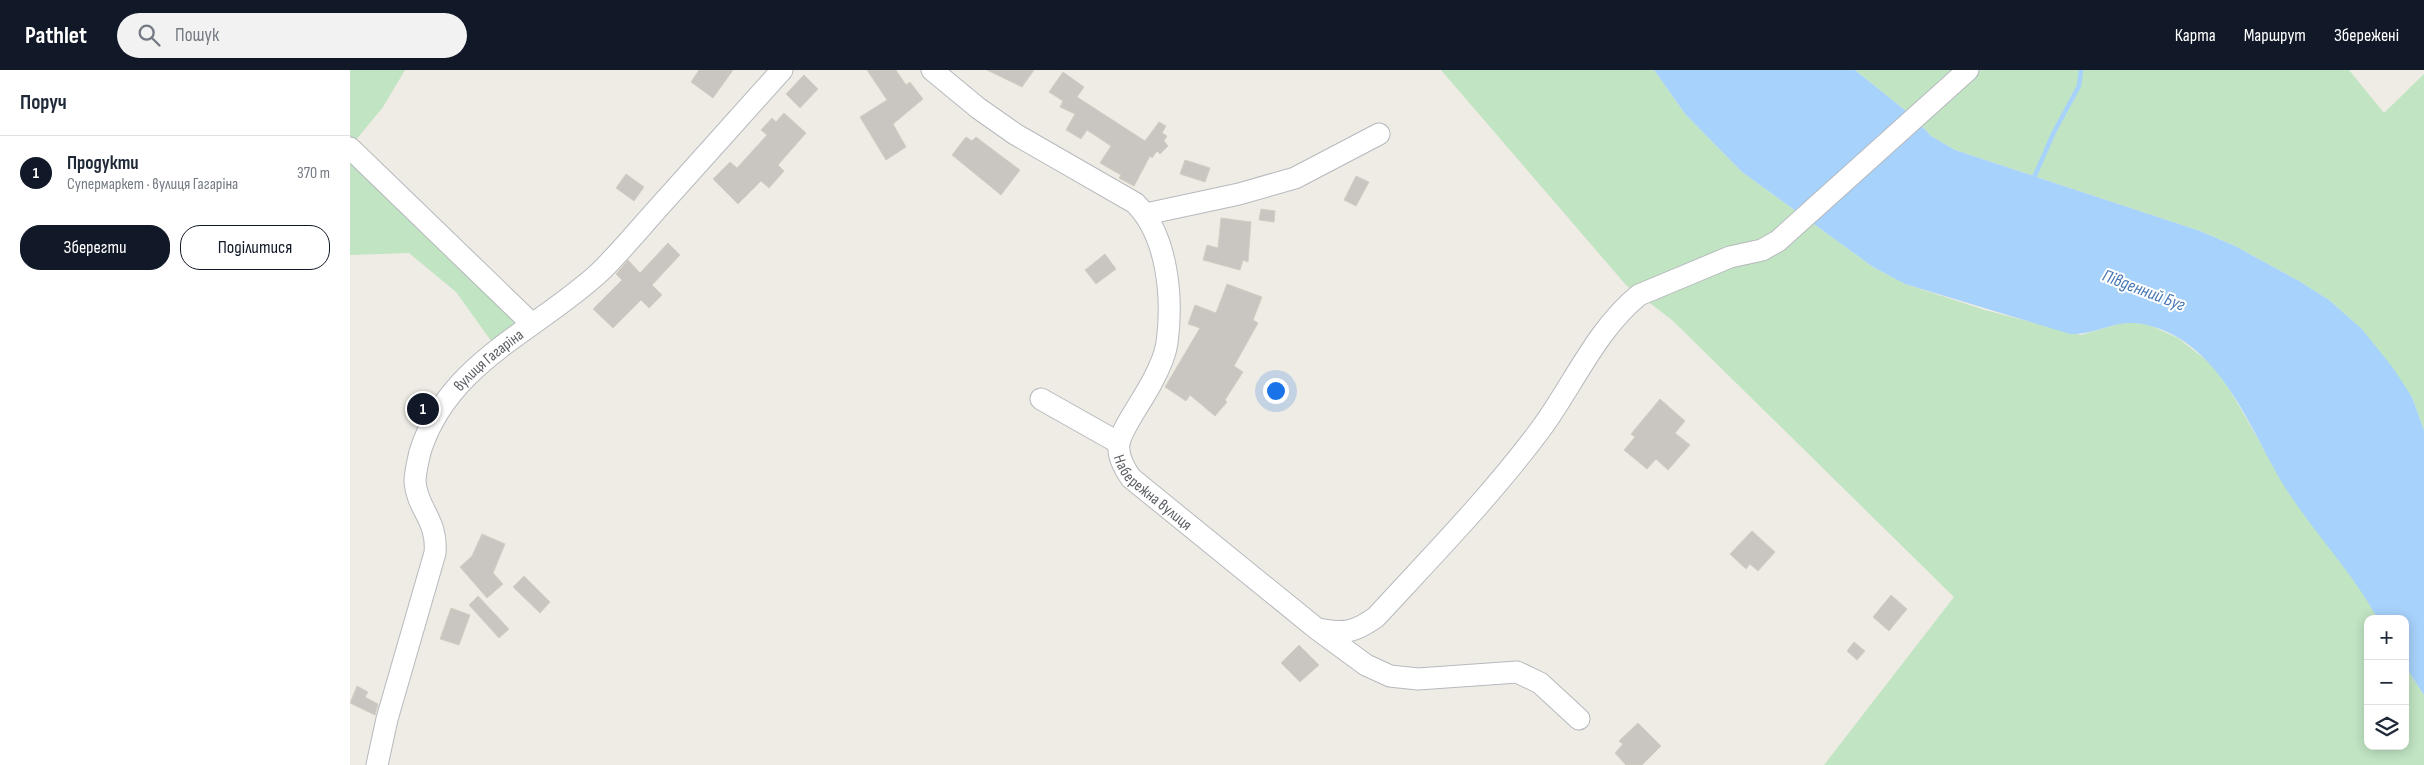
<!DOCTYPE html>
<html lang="uk">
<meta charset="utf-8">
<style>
:root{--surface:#fff;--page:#f2f2f3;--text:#1f2937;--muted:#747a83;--line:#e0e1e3;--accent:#111827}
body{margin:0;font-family:"Sofia Sans Condensed",sans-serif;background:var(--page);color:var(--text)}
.controls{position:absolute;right:15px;bottom:15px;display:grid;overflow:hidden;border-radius:10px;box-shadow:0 2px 12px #0003}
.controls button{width:45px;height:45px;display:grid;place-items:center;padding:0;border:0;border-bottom:1px solid var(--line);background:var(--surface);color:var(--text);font:25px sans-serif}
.you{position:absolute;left:925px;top:320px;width:18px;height:18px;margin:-12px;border:4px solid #fff;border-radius:50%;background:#1a73e8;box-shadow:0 0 0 8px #1a73e833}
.badge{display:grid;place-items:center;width:32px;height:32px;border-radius:50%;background:var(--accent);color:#fff;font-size:16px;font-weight:700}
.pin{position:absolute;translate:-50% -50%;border:2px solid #fff;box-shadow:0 1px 5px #0006}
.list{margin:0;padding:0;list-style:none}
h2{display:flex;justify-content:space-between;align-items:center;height:65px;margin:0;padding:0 20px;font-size:21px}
h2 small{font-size:16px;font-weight:400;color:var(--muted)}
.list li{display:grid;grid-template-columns:32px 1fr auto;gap:15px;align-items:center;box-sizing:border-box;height:75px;padding:0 20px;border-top:1px solid var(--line)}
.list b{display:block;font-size:19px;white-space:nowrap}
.list p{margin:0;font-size:16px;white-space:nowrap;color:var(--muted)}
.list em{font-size:16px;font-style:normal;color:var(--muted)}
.actions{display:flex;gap:10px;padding:15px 20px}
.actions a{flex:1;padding:11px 0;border:1px solid var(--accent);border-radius:20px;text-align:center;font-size:18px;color:var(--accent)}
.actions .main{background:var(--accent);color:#fff}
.icon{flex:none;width:28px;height:28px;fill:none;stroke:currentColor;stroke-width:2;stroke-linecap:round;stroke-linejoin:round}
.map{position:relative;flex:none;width:2074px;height:695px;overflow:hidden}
header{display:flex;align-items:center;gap:30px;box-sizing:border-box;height:70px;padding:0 25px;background:var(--accent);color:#fff}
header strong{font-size:24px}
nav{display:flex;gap:28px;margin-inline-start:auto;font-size:18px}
.search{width:350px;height:45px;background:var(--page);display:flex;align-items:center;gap:12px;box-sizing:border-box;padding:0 18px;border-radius:28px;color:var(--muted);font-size:19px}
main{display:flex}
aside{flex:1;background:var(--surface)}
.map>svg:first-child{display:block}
.green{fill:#c1e4c3}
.water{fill:#a7d2fb}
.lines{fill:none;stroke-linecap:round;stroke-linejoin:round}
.stream{stroke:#a7d2fb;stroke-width:4.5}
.building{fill:#c9c6c1;stroke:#d2cec2}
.minor-casing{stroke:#b6b9bd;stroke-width:23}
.minor{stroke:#fff;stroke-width:21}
.labels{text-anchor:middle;stroke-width:4;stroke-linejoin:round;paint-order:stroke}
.street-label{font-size:16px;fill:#5c5f64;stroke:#fff}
.water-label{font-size:18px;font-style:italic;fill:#4778b4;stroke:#fff}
</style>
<header>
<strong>Pathlet</strong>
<div class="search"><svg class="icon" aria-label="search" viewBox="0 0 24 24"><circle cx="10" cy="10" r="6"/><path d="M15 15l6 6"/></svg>Пошук</div>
<nav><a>Карта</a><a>Маршрут</a><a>Збережені</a></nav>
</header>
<main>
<aside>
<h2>Поруч<small></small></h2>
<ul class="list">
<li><span class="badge">1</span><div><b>Продукти</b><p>Супермаркет · вулиця Гагаріна</p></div><em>370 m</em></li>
</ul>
<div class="actions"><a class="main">Зберегти</a><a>Поділитися</a></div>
</aside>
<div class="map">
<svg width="2074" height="695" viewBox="0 0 2074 695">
<rect width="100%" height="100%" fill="#eeece4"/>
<path class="green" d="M 0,0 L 55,0 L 33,37 L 0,77 Z
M 1091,0 L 1304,0 L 1336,45 L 1392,102 L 1523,197 L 1555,214 L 1635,240 L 1731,265 L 1779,251 L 1799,255 L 1828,268 L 1860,293 L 1877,315 L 1939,423 L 2011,519 L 2028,549 L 2018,549 L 2018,676 L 2055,676 L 2055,596 L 2074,625 L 2074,695 L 1474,695 L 1604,527 L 1322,250 L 1276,215 Z
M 1505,0 L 1999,0 L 2034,43 L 2074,4 L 2074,360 L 2062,327 L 2012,259 L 1979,230 L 1949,211 L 1885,176 L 1850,161 L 1605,80 L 1581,66 L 1561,45 Z
M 0,78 L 181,253 L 147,279 L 106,222 L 59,183 L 0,185 Z"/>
<path class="water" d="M 1304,0 L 1505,0 L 1561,45 L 1581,66 L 1605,80 L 1850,161 L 1885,176 L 1949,211 L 1979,230 L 2012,259 L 2043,298 L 2062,327 L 2074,360 L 2074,625 L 2055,596 L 2055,549 L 2028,549 C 2003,504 1968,467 1940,425 C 1901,366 1875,274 1797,255 C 1766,247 1750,265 1720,264 L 1555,214 L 1523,197 L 1392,102 L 1336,45 Z"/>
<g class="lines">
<path class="stream" d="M 1682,112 L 1704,62 L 1729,16 L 1731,0"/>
</g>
<path class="building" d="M 349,0 L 383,0 L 363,28 L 341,12 Z
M 517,0 L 546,0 L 556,15 L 560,12 L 573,29 L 543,54 L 556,77 L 536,90 L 510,47 L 537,30 Z
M 637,0 L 684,0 L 672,17 Z
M 713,2 L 734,17 L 727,27 L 795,71 L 809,52 L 816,56 L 812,63 L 817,66 L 814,71 L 818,76 L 810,84 L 807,81 L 802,88 L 800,86 L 784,116 L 769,108 L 771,105 L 750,93 L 761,76 L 737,60 L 731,69 L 716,60 L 725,44 L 710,37 L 713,31 L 699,22 Z
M 454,5 L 468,19 L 450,38 L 436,24 Z
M 434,43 L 456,63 L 428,95 L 434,101 L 419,118 L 411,111 L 388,134 L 363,109 L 380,92 L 387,98 L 417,65 L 411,60 L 422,48 L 426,52 Z
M 616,67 L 622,71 L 626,67 L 670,100 L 651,125 L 602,85 Z
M 835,90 L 860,98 L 855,112 L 830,104 Z
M 276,104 L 294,117 L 284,131 L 266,118 Z
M 1006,106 L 1019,112 L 1006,136 L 994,130 Z
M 911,139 L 925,141 L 924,152 L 909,150 Z
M 871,148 L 901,152 L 898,192 L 893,190 L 890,200 L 853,190 L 857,175 L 868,178 Z
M 318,173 L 330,185 L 302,215 L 312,225 L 299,238 L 291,230 L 263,258 L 243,239 L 272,210 L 266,204 L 278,190 L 290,203 Z
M 755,184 L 766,199 L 746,214 L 735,200 Z
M 877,214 L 912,227 L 903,250 L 908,253 L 884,296 L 893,302 L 875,330 L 877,332 L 865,346 L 840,325 L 836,331 L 815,317 L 850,258 L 838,254 L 845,235 L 866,243 Z
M 71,327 L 81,332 L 71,348 L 63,345 Z
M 1310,329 L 1335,351 L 1325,363 L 1340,375 L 1318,400 L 1306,389 L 1297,399 L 1274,380 L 1285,367 L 1281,364 Z
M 1402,461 L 1425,482 L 1408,501 L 1400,494 L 1396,499 L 1380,484 Z
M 132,464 L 155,474 L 143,503 L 153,514 L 137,528 L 110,497 L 122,486 Z
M 174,506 L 200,532 L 190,543 L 163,517 Z
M 1541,525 L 1557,539 L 1539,561 L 1523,547 Z
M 128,526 L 159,559 L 149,568 L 119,535 Z
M 101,538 L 120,545 L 109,575 L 90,569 Z
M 1504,572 L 1515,581 L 1507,590 L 1497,581 Z
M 949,575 L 969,595 L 950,612 L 931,593 Z
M 7,616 L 18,622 L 15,627 L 28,634 L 25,645 L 0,633 Z
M 1288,653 L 1311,676 L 1292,695 L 1276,695 L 1265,683 L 1273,674 L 1269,671 Z"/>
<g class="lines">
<defs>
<g id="minor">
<path id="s1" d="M 582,0 L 628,38 L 665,64 L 785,133 C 818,166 823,228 817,273 C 815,286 808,301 802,312 C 794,328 772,358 769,373 C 767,386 774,398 781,408 L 967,559 L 1016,595 L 1040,606 L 1068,609 L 1167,602 L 1190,613 L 1229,649"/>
<path d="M 0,78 L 181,253"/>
<path d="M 796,144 L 889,124 L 945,108 L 1029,64"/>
<path d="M 691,329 L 769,373"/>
<path d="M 968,559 C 994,564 1004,563 1026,547 C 1083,485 1143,424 1193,356 C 1224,313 1247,259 1289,225 L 1380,187 L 1412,180 L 1428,171 L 1618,0"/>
<path id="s2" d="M 27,695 L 37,649 L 85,483 C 88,450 67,439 65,412 C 65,402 68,391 70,382 C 98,291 189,260 252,200 C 275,177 296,151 318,127 C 356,85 394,42 432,0"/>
</g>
</defs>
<use href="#minor" class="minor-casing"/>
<use href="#minor" class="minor"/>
</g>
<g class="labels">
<g class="street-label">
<text dy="6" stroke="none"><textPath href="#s2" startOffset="442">вулиця Гагаріна</textPath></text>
<text dy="6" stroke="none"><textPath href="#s1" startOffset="566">Набережна вулиця</textPath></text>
</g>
<g class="water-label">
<text transform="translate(1794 220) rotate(21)" y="6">Південний Буг</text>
</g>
</g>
</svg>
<div class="controls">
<button>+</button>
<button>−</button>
<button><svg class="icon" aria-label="layers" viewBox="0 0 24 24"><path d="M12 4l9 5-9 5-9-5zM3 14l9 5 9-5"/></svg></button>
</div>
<div class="you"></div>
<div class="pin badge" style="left:73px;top:339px">1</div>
</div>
</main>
